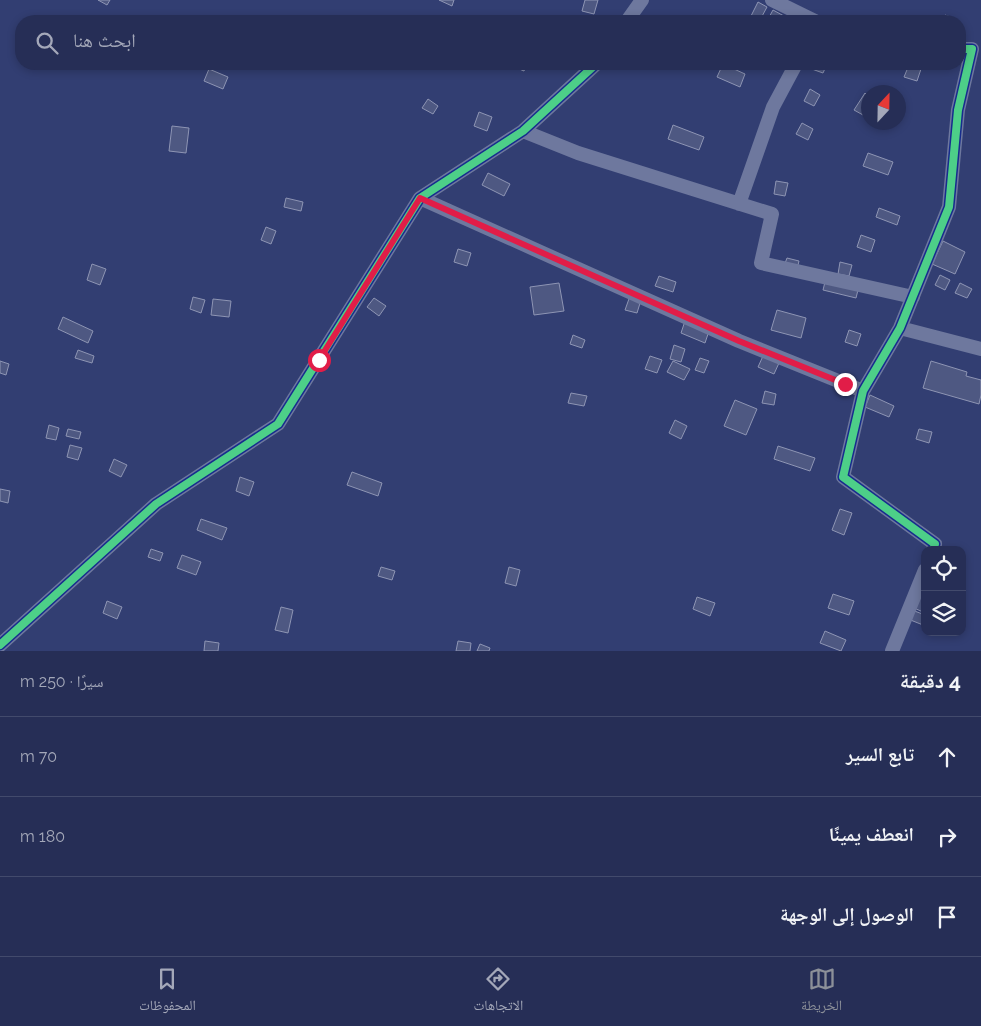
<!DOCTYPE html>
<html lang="ar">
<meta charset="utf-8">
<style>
:root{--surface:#262e56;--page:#323a60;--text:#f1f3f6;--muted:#a4a8b9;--line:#424a6c;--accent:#8c9099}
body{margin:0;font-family:Raleway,"Noto Naskh Arabic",sans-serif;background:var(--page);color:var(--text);direction:rtl}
.controls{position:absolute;right:15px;bottom:15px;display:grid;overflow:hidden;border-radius:10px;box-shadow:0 2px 8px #0003}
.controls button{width:45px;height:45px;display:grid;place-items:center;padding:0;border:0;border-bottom:1px solid var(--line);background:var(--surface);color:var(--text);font:25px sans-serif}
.compass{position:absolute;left:861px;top:85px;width:45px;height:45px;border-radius:50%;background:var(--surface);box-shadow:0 2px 8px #0003;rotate:22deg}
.stop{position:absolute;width:15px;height:15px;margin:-11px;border:4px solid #e11d48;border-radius:50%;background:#fff}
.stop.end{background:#e11d48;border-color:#fff;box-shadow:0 1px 5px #0008}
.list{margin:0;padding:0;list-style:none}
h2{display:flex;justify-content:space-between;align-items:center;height:65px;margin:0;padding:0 20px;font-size:21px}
h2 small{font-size:16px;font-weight:400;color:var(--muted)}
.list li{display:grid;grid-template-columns:32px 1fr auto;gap:15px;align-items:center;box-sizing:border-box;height:80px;padding:0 20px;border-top:1px solid var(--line)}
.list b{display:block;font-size:19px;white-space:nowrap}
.list em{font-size:16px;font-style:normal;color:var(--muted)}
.icon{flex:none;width:28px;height:28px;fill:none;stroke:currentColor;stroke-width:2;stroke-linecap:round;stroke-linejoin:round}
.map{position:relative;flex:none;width:981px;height:651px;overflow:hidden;direction:ltr}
.search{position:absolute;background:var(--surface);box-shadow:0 2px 8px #0003;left:15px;right:15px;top:15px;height:55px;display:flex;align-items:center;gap:12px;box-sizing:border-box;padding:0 18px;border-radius:20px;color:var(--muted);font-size:19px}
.sheet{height:305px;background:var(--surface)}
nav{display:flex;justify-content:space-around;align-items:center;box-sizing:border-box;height:70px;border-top:1px solid var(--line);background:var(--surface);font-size:14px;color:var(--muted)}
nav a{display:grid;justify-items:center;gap:2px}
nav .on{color:var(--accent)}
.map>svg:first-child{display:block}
.building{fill:#4e5882;stroke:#8e95b4}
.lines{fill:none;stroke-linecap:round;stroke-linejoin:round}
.minor{stroke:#6e789e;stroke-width:14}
.cycleway-casing{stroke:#172c8d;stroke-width:11}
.cycleway{stroke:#4dcf88;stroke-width:8}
.route{stroke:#e11d48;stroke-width:6}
</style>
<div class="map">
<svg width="981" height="651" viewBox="0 0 981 651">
<rect width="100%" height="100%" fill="#323e72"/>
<path class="building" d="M 98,0 L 110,0 L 107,5 Z
M 439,0 L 454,0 L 452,6 Z
M 585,0 L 598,0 L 594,14 L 582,11 Z
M 758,2 L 767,7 L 760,20 L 751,16 Z
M 773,10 L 784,16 L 780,21 L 767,21 Z
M 945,15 L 956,19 L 955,21 L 942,21 Z
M 514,64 L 527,64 L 524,71 L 512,66 Z
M 723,64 L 745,74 L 740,87 L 717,77 Z
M 811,64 L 827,64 L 823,73 L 809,68 Z
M 909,65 L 921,69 L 917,81 L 904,77 Z
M 209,69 L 228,77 L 223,89 L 204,81 Z
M 810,89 L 820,95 L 814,106 L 804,101 Z
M 865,93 L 868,96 L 868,106 L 863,115 L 854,110 Z
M 428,99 L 438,106 L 433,114 L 422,108 Z
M 479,112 L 492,117 L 487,131 L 474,126 Z
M 802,123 L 813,129 L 808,140 L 796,134 Z
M 673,125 L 704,137 L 699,150 L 668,139 Z
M 172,126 L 189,128 L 186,153 L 169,151 Z
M 868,153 L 893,162 L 888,175 L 863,166 Z
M 488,173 L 510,184 L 504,196 L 482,185 Z
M 776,181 L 788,183 L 785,196 L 774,194 Z
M 286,198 L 303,202 L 301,211 L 284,207 Z
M 879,208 L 900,216 L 897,225 L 876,217 Z
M 266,227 L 276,231 L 271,244 L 261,240 Z
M 861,235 L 875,240 L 871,252 L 857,247 Z
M 943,241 L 965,252 L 955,274 L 932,264 Z
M 458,249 L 471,253 L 467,266 L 454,262 Z
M 787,258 L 799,261 L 797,269 L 784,266 Z
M 840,262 L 852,265 L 849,276 L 838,274 Z
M 92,264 L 106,269 L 100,285 L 87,280 Z
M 940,275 L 950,280 L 945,290 L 935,285 Z
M 659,276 L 676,282 L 673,292 L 655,286 Z
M 826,278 L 859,286 L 856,298 L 823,290 Z
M 559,283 L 564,311 L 534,315 L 530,287 Z
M 960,283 L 972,289 L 967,298 L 955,293 Z
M 630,296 L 641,300 L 637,313 L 625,310 Z
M 193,297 L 205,300 L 201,313 L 190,309 Z
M 374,298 L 386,306 L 379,316 L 367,307 Z
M 213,299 L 231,301 L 229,317 L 211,315 Z
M 777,310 L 806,318 L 801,338 L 771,330 Z
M 63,317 L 93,331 L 88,343 L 58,329 Z
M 685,321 L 709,331 L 705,343 L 681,333 Z
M 849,330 L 861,334 L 857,346 L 845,342 Z
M 573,335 L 585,340 L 582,348 L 570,344 Z
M 674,345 L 685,349 L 681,362 L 670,359 Z
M 78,350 L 94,356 L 92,363 L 75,358 Z
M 650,356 L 662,360 L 657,373 L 645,369 Z
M 763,356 L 779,363 L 774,374 L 758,367 Z
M 700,358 L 709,361 L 704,373 L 695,370 Z
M 0,361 L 9,364 L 6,375 L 0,373 Z
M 673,361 L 690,369 L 684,380 L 667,372 Z
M 931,361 L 967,372 L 966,376 L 981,380 L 981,395 L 979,404 L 923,388 Z
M 765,391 L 776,394 L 774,405 L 762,403 Z
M 571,393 L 587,396 L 584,406 L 568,403 Z
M 870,395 L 894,406 L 889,417 L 865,407 Z
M 735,400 L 757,409 L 746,435 L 724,426 Z
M 675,420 L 687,426 L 681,439 L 669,433 Z
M 49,425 L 59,428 L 56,440 L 46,438 Z
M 68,429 L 81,432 L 79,439 L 66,436 Z
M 919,429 L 932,432 L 929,443 L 916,439 Z
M 70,445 L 82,448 L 78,460 L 67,457 Z
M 778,446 L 815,458 L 810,471 L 774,459 Z
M 114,459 L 127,465 L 121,477 L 109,471 Z
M 352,472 L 382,483 L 378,496 L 347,485 Z
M 240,477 L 254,482 L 249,496 L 236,491 Z
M 0,489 L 10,491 L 8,503 L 0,501 Z
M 840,509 L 852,513 L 844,535 L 832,530 Z
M 201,519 L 227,528 L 222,540 L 197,530 Z
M 151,549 L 163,553 L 160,561 L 148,557 Z
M 182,555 L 201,562 L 196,575 L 177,568 Z
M 381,567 L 395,571 L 392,580 L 378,576 Z
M 509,567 L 520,570 L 516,586 L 505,583 Z
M 919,592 L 925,595 L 925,613 L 912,607 Z
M 833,594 L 854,601 L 849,615 L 828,608 Z
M 697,597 L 715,603 L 710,616 L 693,609 Z
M 107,601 L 122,607 L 117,619 L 103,613 Z
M 281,607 L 293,610 L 288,633 L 275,630 Z
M 912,610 L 925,615 L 923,625 L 908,619 Z
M 825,631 L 846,640 L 841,651 L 820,643 Z
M 205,641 L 219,643 L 218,651 L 204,651 Z
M 458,641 L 471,643 L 470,651 L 456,651 Z
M 480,644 L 490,648 L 489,651 L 477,651 Z"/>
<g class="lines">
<path class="minor" d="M 772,0 L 815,21
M 627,21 L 642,0
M 523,131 L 578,153 L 772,214 L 761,263 L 913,297
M 420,198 L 739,341 L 863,391
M 739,204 L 773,107 L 796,64
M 900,328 L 981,349
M 933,550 L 935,544 L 843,477 L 863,391 L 900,328 L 949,207 L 958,110 L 972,49 L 960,49
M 0,645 L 156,504 L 278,424 L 420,198 L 523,131 L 596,64
M 892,651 L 925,570"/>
<defs>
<path id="cycleway" d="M 933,550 L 935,544 L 843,477 L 863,391 L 900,328 L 949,207 L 958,110 L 972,49 L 960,49
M 0,645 L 156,504 L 278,424 L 420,198 L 523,131 L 596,64"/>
</defs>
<use href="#cycleway" class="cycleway-casing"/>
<use href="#cycleway" class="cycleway"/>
</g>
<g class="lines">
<path class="route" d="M 319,360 L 420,198 L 739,341 L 845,384"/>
</g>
</svg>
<div class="controls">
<button><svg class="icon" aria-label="locate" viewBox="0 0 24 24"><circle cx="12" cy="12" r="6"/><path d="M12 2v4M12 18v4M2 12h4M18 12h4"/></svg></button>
<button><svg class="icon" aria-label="layers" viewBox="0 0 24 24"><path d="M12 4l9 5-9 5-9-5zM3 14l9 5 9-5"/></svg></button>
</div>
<svg class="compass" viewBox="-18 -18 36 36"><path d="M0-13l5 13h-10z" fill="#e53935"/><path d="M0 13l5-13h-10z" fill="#a4a8b9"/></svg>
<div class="stop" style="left:319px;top:360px"></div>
<div class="stop end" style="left:845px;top:384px"></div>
<div class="search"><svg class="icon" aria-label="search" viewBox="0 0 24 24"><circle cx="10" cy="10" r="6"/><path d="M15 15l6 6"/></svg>ابحث هنا</div>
</div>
<section class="sheet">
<h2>4 دقيقة<small>سيرًا · 250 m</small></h2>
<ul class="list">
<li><svg class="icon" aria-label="ahead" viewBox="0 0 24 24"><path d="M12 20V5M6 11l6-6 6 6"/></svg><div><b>تابع السير</b></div><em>70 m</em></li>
<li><svg class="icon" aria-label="right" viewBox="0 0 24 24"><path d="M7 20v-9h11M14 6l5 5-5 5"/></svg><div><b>انعطف يمينًا</b></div><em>180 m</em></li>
<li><svg class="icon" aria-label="arrive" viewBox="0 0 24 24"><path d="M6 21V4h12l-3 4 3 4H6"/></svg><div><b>الوصول إلى الوجهة</b></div></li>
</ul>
</section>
<nav>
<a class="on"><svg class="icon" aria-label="map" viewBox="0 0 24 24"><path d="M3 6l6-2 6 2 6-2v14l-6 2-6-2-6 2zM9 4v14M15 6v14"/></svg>الخريطة</a>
<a><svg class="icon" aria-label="directions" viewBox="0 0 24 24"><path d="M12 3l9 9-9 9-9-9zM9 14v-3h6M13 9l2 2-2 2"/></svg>الاتجاهات</a>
<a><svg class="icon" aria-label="saved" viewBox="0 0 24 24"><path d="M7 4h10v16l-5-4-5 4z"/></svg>المحفوظات</a>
</nav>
